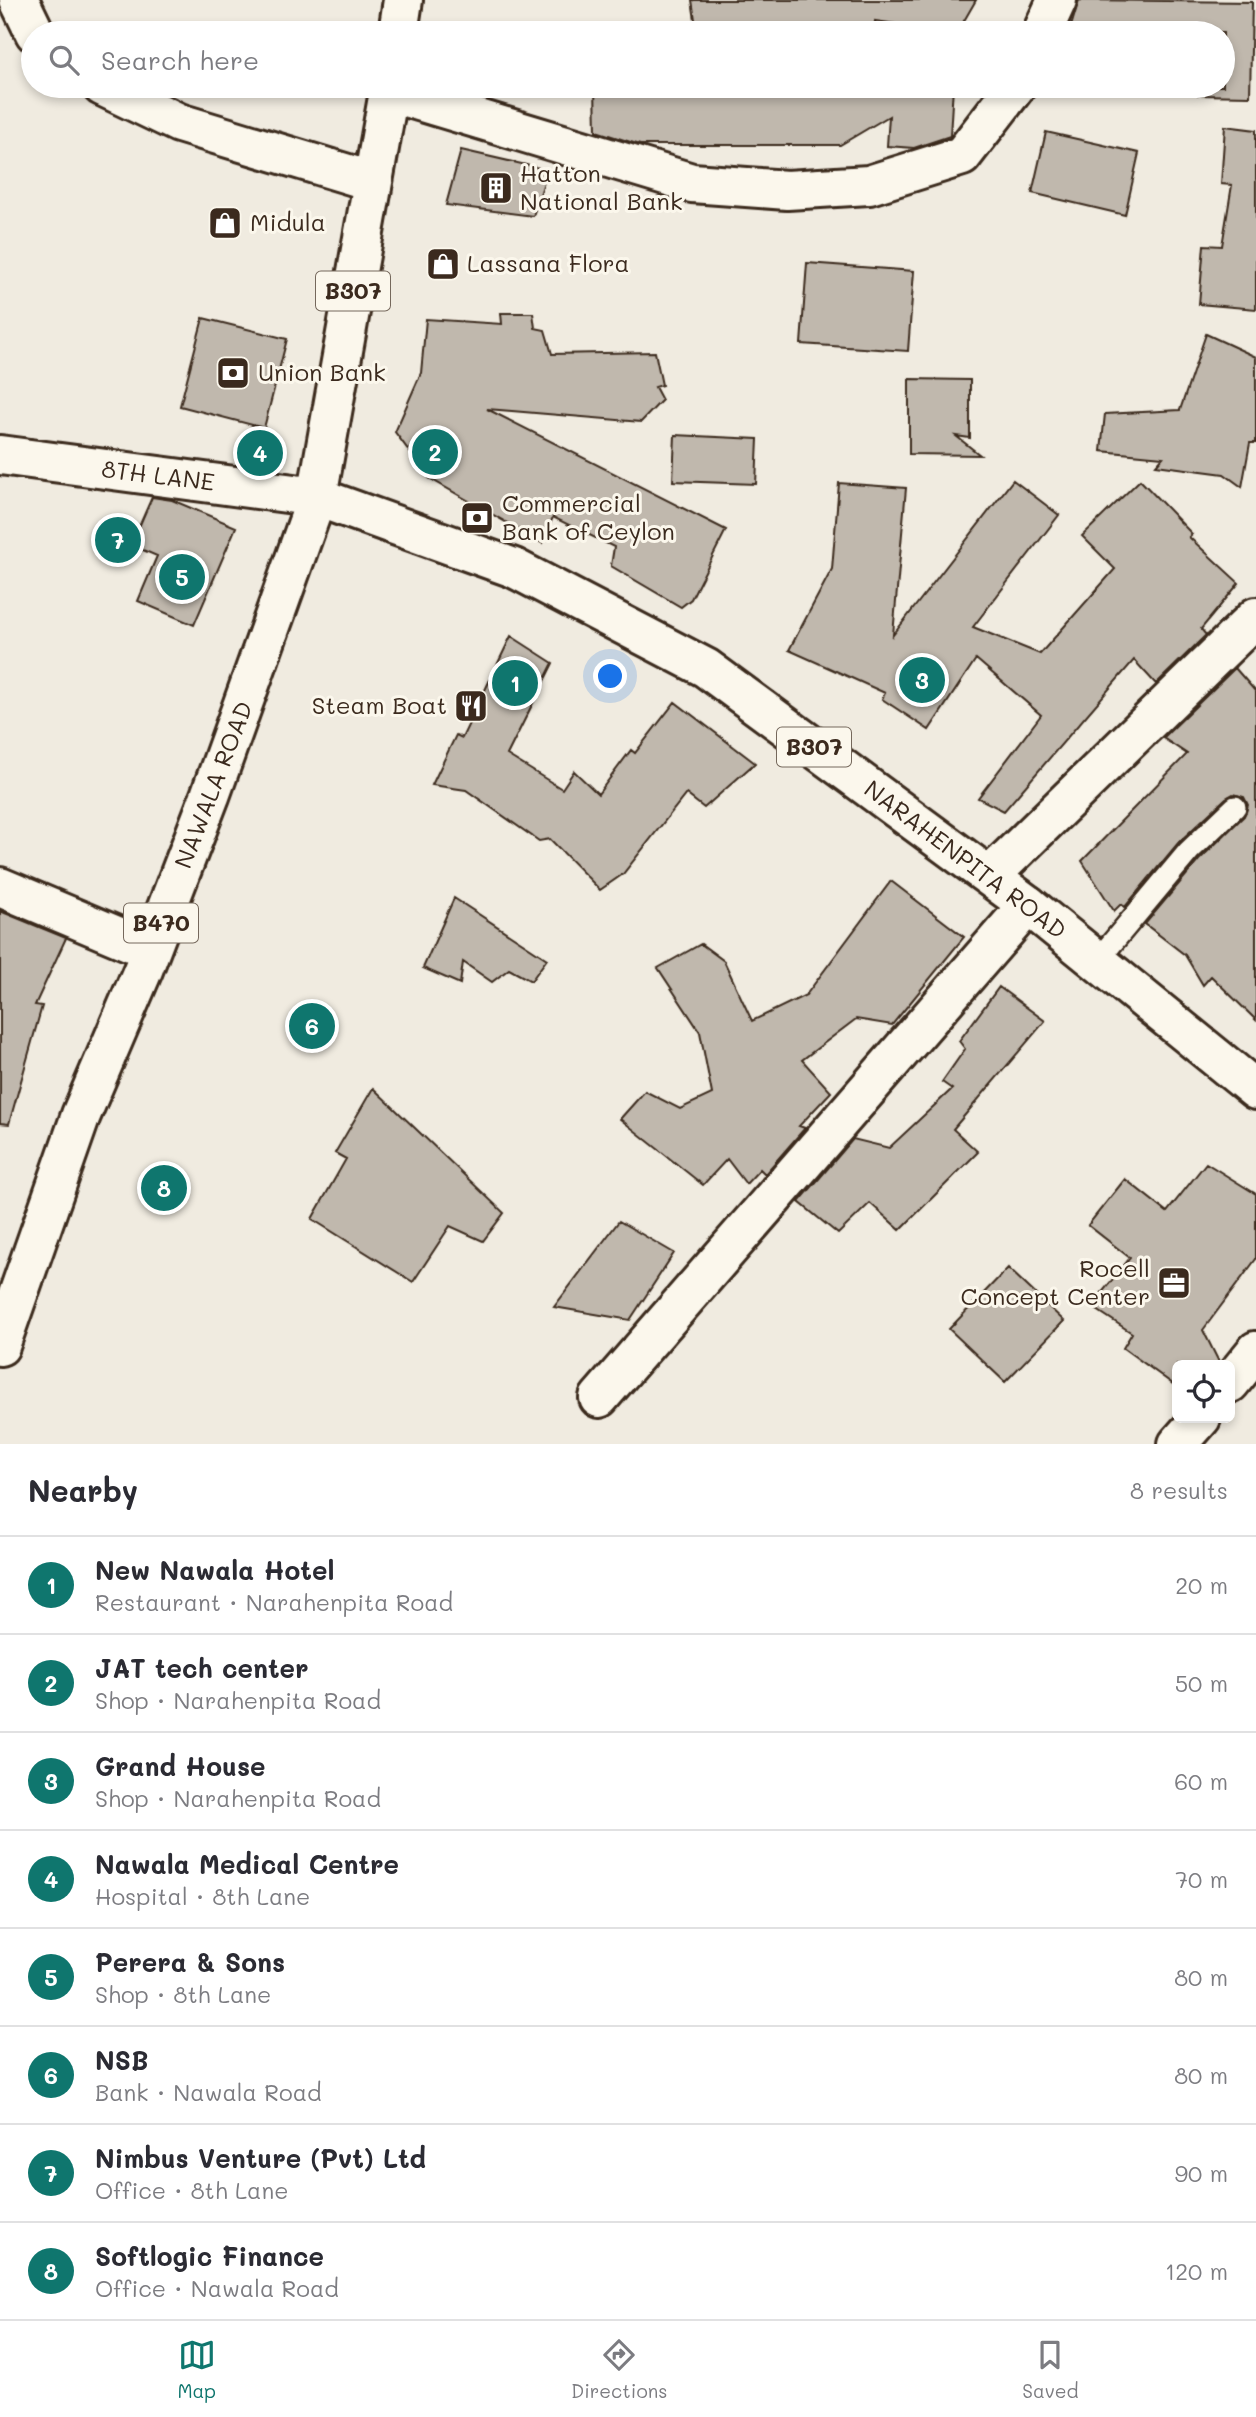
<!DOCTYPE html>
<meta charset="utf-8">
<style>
:root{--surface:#fff;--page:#f2f2f3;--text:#2b2b33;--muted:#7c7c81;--line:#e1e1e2;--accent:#0f766e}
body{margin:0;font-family:Mali,sans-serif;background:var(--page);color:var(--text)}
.controls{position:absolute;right:21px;bottom:21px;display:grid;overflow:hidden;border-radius:10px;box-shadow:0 4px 10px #0003}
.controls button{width:63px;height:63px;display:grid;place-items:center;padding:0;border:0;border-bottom:2px solid var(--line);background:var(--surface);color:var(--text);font:35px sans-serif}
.you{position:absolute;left:611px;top:677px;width:24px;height:24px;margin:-18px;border:5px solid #fff;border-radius:50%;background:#1a73e8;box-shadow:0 0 0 10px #1a73e833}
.badge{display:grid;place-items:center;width:46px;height:46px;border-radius:50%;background:var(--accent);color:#fff;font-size:23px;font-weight:700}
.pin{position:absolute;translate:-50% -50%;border:4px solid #fff;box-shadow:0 2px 7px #0006}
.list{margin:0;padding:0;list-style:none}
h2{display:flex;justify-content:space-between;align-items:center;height:91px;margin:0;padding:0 28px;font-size:30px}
h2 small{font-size:23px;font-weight:400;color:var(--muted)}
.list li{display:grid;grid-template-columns:46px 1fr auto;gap:21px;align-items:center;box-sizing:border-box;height:98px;padding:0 28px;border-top:2px solid var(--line)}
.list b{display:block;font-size:26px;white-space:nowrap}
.list p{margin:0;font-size:23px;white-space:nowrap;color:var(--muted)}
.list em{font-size:23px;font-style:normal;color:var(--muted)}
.icon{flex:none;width:38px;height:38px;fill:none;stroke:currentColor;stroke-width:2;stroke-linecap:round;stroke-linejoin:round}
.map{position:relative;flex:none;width:1256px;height:1444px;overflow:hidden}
.search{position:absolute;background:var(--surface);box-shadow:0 4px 10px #0003;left:21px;right:21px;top:21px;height:77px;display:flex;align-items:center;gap:18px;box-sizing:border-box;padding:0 24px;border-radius:38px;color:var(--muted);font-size:26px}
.sheet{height:875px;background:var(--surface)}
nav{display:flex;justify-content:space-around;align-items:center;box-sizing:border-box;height:98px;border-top:2px solid var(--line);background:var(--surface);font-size:19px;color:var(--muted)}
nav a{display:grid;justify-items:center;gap:4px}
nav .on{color:var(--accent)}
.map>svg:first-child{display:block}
.building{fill:#c0b8ad;stroke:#3b2a1e;stroke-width:2}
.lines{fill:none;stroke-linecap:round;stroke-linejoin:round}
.lane-casing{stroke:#3b2a1e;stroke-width:26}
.street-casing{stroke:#3b2a1e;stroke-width:44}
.primary-casing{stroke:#3b2a1e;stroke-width:44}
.lane{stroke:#fbf7ec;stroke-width:21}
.street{stroke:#fbf7ec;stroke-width:38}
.primary{stroke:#fbf7ec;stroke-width:38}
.labels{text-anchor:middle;stroke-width:6;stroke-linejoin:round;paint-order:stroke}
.shield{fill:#fbf7ec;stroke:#75685c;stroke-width:2}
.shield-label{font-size:23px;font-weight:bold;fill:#3b2a1e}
.poi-label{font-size:24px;fill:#3b2a1e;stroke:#fbf7ec;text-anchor:start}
.street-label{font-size:24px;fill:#3b2a1e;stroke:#fbf7ec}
</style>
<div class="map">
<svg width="1256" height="1444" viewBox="0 0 1256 1444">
<rect width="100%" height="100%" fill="#f0ebe0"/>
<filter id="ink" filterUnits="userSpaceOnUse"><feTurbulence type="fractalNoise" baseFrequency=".0143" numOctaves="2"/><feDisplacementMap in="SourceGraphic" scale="14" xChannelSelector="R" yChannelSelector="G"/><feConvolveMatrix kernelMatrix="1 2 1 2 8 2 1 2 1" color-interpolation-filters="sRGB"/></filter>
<g filter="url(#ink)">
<path class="building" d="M 692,0 L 976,0 L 957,33 L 875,21 L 874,33 L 697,33 Z
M 1079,0 L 1252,2 L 1250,96 L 1198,95 L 1198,86 L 1223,86 L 1223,33 L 1069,33 Z
M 595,86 L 953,86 L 950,136 L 914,148 L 887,146 L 889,116 L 840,145 L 640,145 L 596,131 Z
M 1225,126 L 1256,130 L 1256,309 L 1199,304 L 1204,245 L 1222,246 L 1232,185 L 1221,184 Z
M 1046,132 L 1139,153 L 1125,215 L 1032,193 Z
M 461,150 L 548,170 L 533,216 L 446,205 Z
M 807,263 L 914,271 L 908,351 L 801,344 Z
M 501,313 L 533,313 L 535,328 L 545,330 L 552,354 L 655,352 L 662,385 L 655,387 L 662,400 L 641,422 L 487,409 L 726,530 L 691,599 L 681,607 L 611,566 L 614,547 L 553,517 L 542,543 L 429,478 L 395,432 L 421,373 L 426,319 L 502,324 Z
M 203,318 L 287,339 L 264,428 L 180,406 Z
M 1206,334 L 1256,357 L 1256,443 L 1250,443 L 1242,487 L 1224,474 L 1156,465 L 1163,457 L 1101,451 L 1105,414 L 1180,410 Z
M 909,379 L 970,380 L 970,438 L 956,436 L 980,455 L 909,454 Z
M 675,435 L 758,439 L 756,484 L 673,481 Z
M 1013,480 L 1059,515 L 973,627 L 1040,654 L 1115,569 L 1082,536 L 1140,480 L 1192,534 L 1189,537 L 1239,583 L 1201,629 L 1206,635 L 1156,684 L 1134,660 L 1004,811 L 978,798 L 1041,715 L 976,659 L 929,730 L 882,699 L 885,693 L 789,650 L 832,569 L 839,483 L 906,488 L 893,635 Z
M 152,497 L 172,500 L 236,527 L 194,625 L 138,601 L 157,556 L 131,545 Z
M 511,636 L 553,663 L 507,755 L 562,789 L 574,771 L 598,794 L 631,750 L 635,753 L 675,702 L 755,763 L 704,808 L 686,794 L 623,874 L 600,890 L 550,839 L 539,841 L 466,790 L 432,785 L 456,735 L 462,738 Z
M 1235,668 L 1256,692 L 1256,1020 L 1211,976 L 1203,985 L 1185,955 L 1145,924 L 1199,860 L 1244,816 L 1248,805 L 1244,797 L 1233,794 L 1226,798 L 1179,842 L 1125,907 L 1121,904 L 1114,911 L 1082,861 L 1187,754 L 1163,738 Z
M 891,881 L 964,937 L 892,1025 L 856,1019 L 802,1060 L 831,1092 L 799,1126 L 805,1128 L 765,1174 L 760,1169 L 746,1184 L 727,1159 L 703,1185 L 620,1119 L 645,1091 L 680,1109 L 712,1094 L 700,1032 L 658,968 L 701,944 L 724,961 L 752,1021 L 806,995 Z
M 454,898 L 547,959 L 531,981 L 509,969 L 492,982 L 463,962 L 460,984 L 423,968 Z
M 0,911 L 66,938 L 35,1005 L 42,1006 L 9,1124 L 0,1123 Z
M 999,987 L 1045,1021 L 953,1129 L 978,1152 L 900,1230 L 870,1203 L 838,1234 L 799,1202 L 853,1139 L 889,1148 L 952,1089 L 942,1082 L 965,1049 L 959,1041 Z
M 373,1088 L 504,1213 L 483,1241 L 450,1226 L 413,1282 L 312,1219 L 346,1159 L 335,1153 Z
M 1206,1163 L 1256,1194 L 1256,1259 L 1203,1330 L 1219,1362 L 1216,1365 L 1177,1365 L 1177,1387 L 1123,1348 L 1132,1333 L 1091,1306 L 1130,1258 L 1088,1225 L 1125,1179 L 1167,1212 Z
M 619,1221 L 674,1253 L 630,1320 L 554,1307 Z
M 1008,1268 L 1064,1321 L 1005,1382 L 949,1329 Z"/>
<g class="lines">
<defs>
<path id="lane" d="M 1097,961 L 1189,851 L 1235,807"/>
<path id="street" d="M 19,0 L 35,33
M 1042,33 L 1057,0
M 102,86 L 179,123 L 371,181
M 389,92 L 692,183 L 787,190 L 869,185 L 962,156 L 1016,86
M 0,455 L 317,497
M 990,876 L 1256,617
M 0,887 L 150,950
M 1230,1383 L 1256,1351
M 599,1398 L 1028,905
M 1178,1444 L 1201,1418"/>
<path id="primary" d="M 398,33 L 403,0
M 317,497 L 514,568 L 706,668 L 1028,905 L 1256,1090
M 0,1346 L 81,1115 L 143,970 L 210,796 L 317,497 L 390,86"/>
</defs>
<use href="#lane" class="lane-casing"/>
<use href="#street" class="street-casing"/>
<use href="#primary" class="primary-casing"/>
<use href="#lane" class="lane"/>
<use href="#street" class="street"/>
<use href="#primary" class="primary"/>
</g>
</g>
<defs>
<symbol id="building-square" viewBox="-11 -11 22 22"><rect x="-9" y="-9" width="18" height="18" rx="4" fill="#3b2a1e" stroke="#fbf7ec"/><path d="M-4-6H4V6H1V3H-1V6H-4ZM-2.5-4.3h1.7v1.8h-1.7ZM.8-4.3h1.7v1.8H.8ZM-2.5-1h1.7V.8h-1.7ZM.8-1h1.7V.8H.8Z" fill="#fff"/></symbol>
<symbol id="shop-square" viewBox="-11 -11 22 22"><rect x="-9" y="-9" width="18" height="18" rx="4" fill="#3b2a1e" stroke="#fbf7ec"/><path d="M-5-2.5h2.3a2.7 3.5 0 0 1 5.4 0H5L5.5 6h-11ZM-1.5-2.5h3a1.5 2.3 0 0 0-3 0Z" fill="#fff"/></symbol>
<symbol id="bank-square" viewBox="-11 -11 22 22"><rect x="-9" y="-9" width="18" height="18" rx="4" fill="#3b2a1e" stroke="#fbf7ec"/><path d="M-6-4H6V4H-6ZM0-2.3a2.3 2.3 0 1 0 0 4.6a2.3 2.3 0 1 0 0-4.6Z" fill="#fff"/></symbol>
<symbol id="restaurant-square" viewBox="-11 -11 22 22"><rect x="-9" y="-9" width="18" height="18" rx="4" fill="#3b2a1e" stroke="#fbf7ec"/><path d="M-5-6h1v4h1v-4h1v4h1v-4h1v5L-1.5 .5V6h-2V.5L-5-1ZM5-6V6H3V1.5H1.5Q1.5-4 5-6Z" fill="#fff"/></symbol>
<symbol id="office-square" viewBox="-11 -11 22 22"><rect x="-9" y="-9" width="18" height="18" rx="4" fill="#3b2a1e" stroke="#fbf7ec"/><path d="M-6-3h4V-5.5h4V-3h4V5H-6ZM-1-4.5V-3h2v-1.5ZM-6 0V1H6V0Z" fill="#fff"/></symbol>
</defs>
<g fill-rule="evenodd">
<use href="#building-square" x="477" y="169" width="38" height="38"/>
<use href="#shop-square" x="206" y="204" width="38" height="38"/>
<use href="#shop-square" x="424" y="245" width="38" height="38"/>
<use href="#bank-square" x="214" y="354" width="38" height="38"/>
<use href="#bank-square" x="458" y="499" width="38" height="38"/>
<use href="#restaurant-square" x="452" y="687" width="38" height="38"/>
<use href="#office-square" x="1155" y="1264" width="38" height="38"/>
</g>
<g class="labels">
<g class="shield">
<rect x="316" y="271.5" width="74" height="39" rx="5"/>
<rect x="777" y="727.5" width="74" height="39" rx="5"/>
<rect x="124" y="903.5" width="74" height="39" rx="5"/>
</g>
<g class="shield-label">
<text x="353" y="299">B307</text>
<text x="814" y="755">B307</text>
<text x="161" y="931">B470</text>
</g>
<g class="poi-label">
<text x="520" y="182">Hatton<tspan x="520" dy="28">National Bank</tspan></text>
<text x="250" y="231">Midula</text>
<text x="467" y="272">Lassana Flora</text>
<text x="258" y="381">Union Bank</text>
<text x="502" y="512">Commercial<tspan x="502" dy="28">Bank of Ceylon</tspan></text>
<text x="447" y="714" text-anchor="end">Steam Boat</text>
<text x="1150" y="1277" text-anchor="end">Rocell<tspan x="1150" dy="28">Concept Center</tspan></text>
</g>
<g class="street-label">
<text transform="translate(158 476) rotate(7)" y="8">8TH LANE</text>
<text transform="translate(214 785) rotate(-69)" y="8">NAWALA ROAD</text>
<text transform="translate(965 860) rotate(37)" y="8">NARAHENPITA ROAD</text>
</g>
</g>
</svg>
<div class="controls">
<button><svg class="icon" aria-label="locate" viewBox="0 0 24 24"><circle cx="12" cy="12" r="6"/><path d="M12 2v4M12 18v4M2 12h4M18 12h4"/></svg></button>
</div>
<div class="you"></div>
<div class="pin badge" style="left:515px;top:683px">1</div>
<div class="pin badge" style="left:435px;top:452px">2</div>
<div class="pin badge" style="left:922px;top:680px">3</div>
<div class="pin badge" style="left:260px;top:453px">4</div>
<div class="pin badge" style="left:182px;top:577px">5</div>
<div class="pin badge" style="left:312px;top:1026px">6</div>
<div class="pin badge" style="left:118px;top:540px">7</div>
<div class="pin badge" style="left:164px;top:1188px">8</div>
<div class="search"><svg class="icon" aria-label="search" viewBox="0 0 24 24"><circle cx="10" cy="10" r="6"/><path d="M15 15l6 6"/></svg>Search here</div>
</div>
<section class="sheet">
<h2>Nearby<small>8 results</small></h2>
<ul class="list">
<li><span class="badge">1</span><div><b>New Nawala Hotel</b><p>Restaurant · Narahenpita Road</p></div><em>20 m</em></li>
<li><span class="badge">2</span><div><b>JAT tech center</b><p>Shop · Narahenpita Road</p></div><em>50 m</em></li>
<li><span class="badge">3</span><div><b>Grand House</b><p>Shop · Narahenpita Road</p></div><em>60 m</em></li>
<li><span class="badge">4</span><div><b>Nawala Medical Centre</b><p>Hospital · 8th Lane</p></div><em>70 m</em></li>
<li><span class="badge">5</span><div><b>Perera &amp; Sons</b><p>Shop · 8th Lane</p></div><em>80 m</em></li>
<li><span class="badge">6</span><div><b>NSB</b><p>Bank · Nawala Road</p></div><em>80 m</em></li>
<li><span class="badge">7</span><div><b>Nimbus Venture (Pvt) Ltd</b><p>Office · 8th Lane</p></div><em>90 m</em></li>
<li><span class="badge">8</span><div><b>Softlogic Finance</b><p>Office · Nawala Road</p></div><em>120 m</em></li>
</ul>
</section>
<nav>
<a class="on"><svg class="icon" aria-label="map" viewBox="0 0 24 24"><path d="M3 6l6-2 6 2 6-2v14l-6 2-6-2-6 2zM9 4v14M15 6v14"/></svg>Map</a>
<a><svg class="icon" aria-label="directions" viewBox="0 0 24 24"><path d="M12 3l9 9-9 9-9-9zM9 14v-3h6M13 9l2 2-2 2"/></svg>Directions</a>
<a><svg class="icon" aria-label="saved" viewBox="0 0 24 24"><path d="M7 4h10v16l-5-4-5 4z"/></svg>Saved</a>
</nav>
